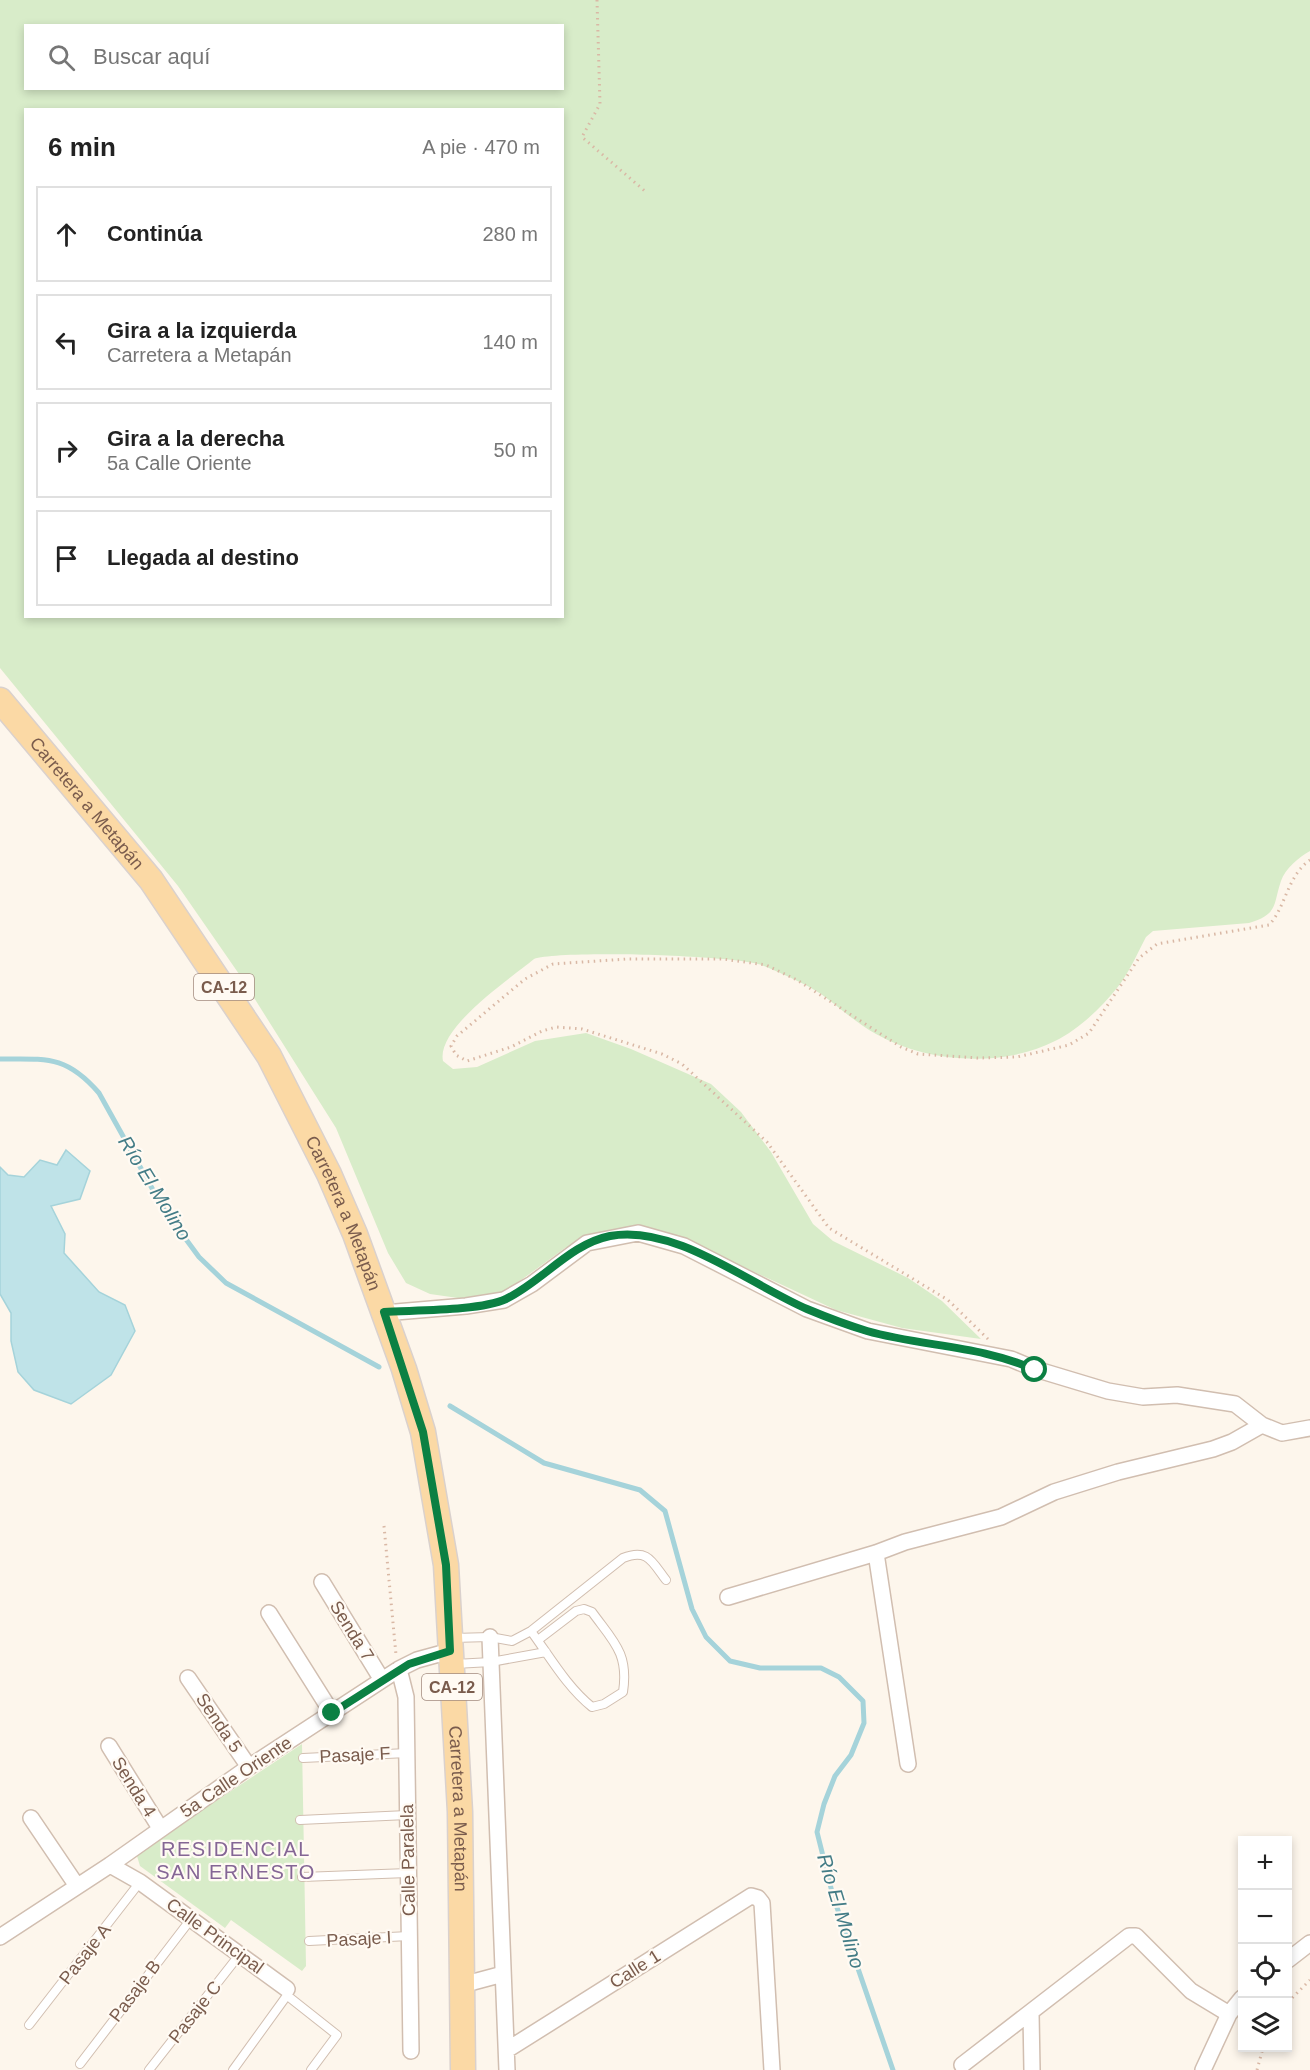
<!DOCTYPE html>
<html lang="es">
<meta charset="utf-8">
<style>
:root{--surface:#fff;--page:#f2f2f2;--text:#222;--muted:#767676;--line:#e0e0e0}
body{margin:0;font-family:Arial,sans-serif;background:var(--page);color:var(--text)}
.controls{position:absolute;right:18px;bottom:18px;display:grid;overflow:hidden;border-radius:0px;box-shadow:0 3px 9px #0003}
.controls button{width:54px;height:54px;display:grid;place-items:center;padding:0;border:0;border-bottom:2px solid var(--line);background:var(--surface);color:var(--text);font:30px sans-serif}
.stop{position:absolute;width:18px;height:18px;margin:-14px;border:4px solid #0b8043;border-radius:50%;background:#fff}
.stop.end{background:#0b8043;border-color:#fff;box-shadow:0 2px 6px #0008}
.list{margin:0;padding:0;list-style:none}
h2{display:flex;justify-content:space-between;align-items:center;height:78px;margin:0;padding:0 24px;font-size:26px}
h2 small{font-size:20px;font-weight:400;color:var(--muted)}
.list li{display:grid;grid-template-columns:39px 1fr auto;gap:18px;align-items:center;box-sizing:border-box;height:96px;margin:0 12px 12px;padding:0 12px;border:2px solid var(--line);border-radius:0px}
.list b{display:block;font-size:22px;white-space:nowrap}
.list p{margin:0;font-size:20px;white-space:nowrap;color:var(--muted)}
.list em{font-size:20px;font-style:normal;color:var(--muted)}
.icon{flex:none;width:33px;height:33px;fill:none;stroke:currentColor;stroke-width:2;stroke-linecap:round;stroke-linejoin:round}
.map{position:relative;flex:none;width:1310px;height:2070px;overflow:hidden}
.search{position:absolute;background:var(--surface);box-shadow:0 3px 9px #0003;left:24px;top:24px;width:540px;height:66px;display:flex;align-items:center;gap:15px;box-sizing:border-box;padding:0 21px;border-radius:0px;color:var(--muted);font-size:22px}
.panel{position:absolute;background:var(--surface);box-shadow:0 3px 9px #0003;left:24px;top:108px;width:540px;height:510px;border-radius:0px}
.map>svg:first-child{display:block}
.green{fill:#d8ecc9;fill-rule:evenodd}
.water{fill:#bfe3e8;stroke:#a5d3da;stroke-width:1.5}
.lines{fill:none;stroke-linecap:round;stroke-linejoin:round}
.stream{stroke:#a5d3da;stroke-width:5}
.service-casing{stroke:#d1beb0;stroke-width:10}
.minor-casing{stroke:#d1beb0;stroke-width:18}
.primary-casing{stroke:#dad1cd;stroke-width:27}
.path{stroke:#d9b8a5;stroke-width:3;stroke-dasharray:1.5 4.5;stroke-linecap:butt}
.service{stroke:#fff;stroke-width:8}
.minor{stroke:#fff;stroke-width:15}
.primary{stroke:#fbd9a5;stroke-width:24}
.route{stroke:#0b8043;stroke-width:8}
.labels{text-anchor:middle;stroke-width:4.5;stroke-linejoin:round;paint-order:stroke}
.shield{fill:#fffaf3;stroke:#a28b7f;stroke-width:1.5}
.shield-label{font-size:16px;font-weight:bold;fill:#7a5c4d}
.street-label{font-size:18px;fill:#7a5c4d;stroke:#fffaf3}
.water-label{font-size:20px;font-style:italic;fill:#437c86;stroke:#fffaf3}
.neighbourhood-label{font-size:20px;letter-spacing:1.5px;fill:#846695;stroke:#fffaf3}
</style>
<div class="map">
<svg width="1310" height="2070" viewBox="0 0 1310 2070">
<rect width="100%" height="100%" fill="#fdf6ec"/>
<path class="green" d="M 0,0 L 1310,0 L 1310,851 C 1299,857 1285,869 1281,881 C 1273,904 1279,914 1249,923 L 1153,931 L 1146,937 C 1137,954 1129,973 1117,988 C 1101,1008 1078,1030 1055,1041 C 1002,1068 928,1063 876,1034 C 856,1023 839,1007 821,994 C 804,983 783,974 764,966 C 740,955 559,950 534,959 C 510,979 436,1028 443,1061 L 453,1069 L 477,1067 L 535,1041 L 586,1033 L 631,1049 L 711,1084 L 741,1112 L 771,1152 L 813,1224 L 833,1241 L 908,1278 L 942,1301 L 981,1339 L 902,1328 L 836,1310 L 703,1248 L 656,1231 L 628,1227 L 591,1237 L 565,1248 L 502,1294 L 472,1300 L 430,1294 L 406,1283 L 388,1253 L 336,1128 L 239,974 L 178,886 L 0,668 ZM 26,26 L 562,26 L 562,88 L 26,88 ZM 26,110 L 562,110 L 562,616 L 26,616 Z
M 302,1744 L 306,1966 L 302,1971 L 231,1920 L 225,1928 L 140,1866 L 137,1856 L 142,1850 Z"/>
<path class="water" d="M 66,1150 L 90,1171 L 80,1199 L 51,1206 L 65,1234 L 64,1253 L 99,1292 L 125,1305 L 135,1331 L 111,1375 L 71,1404 L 34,1390 L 18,1372 L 11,1341 L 11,1313 L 0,1294 L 0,1167 L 8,1175 L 24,1177 L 40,1160 L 57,1165 Z"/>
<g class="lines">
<path class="stream" d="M 0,1059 C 47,1059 66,1055 99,1093 L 163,1208 L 199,1257 L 226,1283 L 379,1367
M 450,1406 L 544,1463 L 640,1490 L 665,1511 L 692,1609 L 706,1637 L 730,1661 L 760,1668 L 821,1668 L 839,1677 L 863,1701 L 864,1723 L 851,1755 L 835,1776 L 824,1804 L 817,1832 L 833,1896 L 893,2070"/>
<defs>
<path id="service" d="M 531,1631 C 550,1657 567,1687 592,1707 L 604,1704 L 623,1692 C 629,1653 613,1641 592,1612 L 584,1609 L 576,1611 L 538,1640
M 453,1638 L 490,1637 L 512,1641 L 531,1631 L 623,1558 C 648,1548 652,1562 666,1580
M 455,1664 L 491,1662 L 546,1652
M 303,1758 L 407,1753
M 300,1820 L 407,1815
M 302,1877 L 408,1873
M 309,1941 L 409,1936
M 289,1997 L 337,2035 L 311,2070
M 29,2025 L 140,1882
M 80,2064 L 191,1919
M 149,2070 L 240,1954
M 233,2070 L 288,1994"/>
<path id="minor" d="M 384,1313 L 466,1306 L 504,1300 L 532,1284 L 587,1243 L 638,1233 L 684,1246 L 807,1309 L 868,1331 L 1011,1359 L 1035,1369 L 1108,1391 L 1143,1397 L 1177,1395 L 1235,1404 L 1262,1425 L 1282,1433 L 1310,1428
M 876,1553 L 908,1764
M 322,1582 L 382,1680
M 728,1597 L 876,1553 L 905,1542 L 1001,1517 L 1054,1492 L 1118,1472 L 1213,1449 L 1232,1442 L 1262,1425
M 269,1613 L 332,1713
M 490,1637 L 507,2070
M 399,1669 L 406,1697 L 411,2051
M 188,1678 L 249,1767
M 109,1746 L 160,1828
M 31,1818 L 77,1886
M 110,1865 L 140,1882 L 287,1989
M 0,1937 L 110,1865 L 249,1767 L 399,1669 L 417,1660 L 450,1651
M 1288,1960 L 1310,1943
M 462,1985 L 503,1974
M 1031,2013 L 1032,2070
M 507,2050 L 751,1896 L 758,1898 L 762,1903 L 772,2070
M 962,2065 L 1129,1936 L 1136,1936 L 1191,1991 L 1229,2014
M 1203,2070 L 1229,2014 L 1242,1998"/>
<g id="primary">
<path id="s1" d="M 0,700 L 151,880 L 269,1056 L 329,1174 L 355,1234 L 404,1369 L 423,1432 L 446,1565 L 460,1812 L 463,2070"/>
</g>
</defs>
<use href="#service" class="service-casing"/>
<use href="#minor" class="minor-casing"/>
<use href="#primary" class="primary-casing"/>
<path class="path" d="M 597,0 L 600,104 L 582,137 L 646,192
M 988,1339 L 948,1300 L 829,1228 L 767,1142 L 682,1064 L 662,1054 L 582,1029 L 556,1027 L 542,1031 L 511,1047 L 467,1061 L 456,1055 L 451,1046 L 457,1036 L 525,979 L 553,964 L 627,959 L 723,959 L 766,965 L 797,980 L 901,1047 L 918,1054 L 978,1058 L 1017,1057 L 1069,1045 L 1089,1033 L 1139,958 L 1157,944 L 1269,925 C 1286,907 1287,876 1310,860
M 384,1526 L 396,1655
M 1288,2002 L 1310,1980
M 1257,2070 L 1263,2048"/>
<use href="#service" class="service"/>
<use href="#minor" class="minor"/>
<use href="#primary" class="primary"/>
</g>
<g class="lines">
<path class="route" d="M 332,1713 L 409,1664 L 450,1651 L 446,1565 L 423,1432 L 384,1312 C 415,1310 480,1311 506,1299 C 543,1281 570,1244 610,1236 C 675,1224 749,1284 807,1309 C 826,1317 847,1325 867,1331 C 923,1347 981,1345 1035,1370"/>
</g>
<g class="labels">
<g class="shield">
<rect x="194" y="974" width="60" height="26" rx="4.5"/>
<rect x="422" y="1674" width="60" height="26" rx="4.5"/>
</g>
<g class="shield-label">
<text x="224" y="993">CA-12</text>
<text x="452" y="1693">CA-12</text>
</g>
<g class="street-label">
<text dy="6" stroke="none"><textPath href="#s1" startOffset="135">Carretera a Metapán</textPath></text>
<text dy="6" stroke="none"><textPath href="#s1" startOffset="621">Carretera a Metapán</textPath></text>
<text transform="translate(352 1631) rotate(58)" y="6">Senda 7</text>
<text transform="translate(219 1723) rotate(56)" y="6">Senda 5</text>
<text transform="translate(355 1755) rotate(-3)" y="6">Pasaje F</text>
<text transform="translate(236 1777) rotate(-34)" y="6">5a Calle Oriente</text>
<text transform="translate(134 1787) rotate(58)" y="6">Senda 4</text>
<text dy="6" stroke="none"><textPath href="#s1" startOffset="1233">Carretera a Metapán</textPath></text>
<text transform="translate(408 1860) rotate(-91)" y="6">Calle Paralela</text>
<text transform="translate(215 1936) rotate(36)" y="6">Calle Principal</text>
<text transform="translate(359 1939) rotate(-3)" y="6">Pasaje I</text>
<text transform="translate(85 1954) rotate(-52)" y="6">Pasaje A</text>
<text transform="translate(635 1969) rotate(-32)" y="6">Calle 1</text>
<text transform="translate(135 1991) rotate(-53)" y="6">Pasaje B</text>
<text transform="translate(195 2012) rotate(-52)" y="6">Pasaje C</text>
</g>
<g class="water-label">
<text transform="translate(155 1188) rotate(58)" y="7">Río El Molino</text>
<text transform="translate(841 1911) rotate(73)" y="7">Río El Molino</text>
</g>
<g class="neighbourhood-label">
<text x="236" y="1856">RESIDENCIAL<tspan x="236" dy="23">SAN ERNESTO</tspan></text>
</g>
</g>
</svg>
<div class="controls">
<button>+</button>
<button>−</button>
<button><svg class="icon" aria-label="locate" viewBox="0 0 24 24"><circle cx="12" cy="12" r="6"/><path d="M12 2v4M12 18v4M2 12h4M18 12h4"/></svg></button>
<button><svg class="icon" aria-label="layers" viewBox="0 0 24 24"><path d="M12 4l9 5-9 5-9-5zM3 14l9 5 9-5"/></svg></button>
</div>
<div class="stop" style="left:1035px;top:1370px"></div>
<div class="stop end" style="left:332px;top:1713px"></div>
<div class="search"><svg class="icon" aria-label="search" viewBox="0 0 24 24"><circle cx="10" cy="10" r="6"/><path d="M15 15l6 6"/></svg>Buscar aquí</div>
<section class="panel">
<h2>6 min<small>A pie · 470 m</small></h2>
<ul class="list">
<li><svg class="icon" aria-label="ahead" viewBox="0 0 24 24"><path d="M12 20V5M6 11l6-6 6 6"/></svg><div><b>Continúa</b></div><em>280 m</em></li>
<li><svg class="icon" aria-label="left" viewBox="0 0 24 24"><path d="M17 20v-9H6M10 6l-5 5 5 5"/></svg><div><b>Gira a la izquierda</b><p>Carretera a Metapán</p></div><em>140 m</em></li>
<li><svg class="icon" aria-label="right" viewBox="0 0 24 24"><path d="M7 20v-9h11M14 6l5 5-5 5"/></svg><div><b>Gira a la derecha</b><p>5a Calle Oriente</p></div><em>50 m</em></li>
<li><svg class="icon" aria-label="arrive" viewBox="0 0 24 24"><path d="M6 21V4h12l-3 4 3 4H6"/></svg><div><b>Llegada al destino</b></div></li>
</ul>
</section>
</div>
